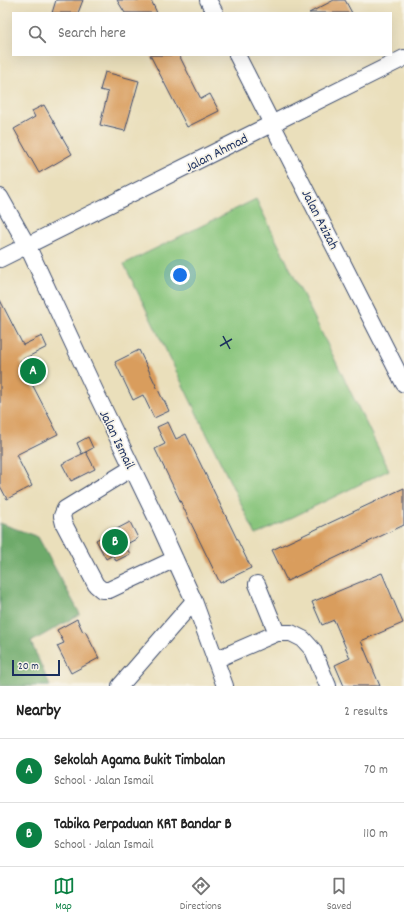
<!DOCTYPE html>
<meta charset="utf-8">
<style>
:root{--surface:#fff;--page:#f6f6f6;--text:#222;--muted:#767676;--line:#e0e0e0;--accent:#0b8043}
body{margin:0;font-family:Dekko,sans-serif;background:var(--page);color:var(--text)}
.scale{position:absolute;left:12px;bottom:10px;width:48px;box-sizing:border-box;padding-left:4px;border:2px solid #1b2f5e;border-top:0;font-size:11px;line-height:14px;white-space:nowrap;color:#1b2f5e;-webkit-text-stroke:3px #f7f3e8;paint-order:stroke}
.you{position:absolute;left:180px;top:275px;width:14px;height:14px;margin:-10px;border:3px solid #fff;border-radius:50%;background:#1a73e8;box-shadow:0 0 0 6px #1a73e833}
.badge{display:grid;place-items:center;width:26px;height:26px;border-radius:50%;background:var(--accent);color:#fff;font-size:13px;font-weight:700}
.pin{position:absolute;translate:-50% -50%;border:2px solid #fff;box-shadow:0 1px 4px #0006}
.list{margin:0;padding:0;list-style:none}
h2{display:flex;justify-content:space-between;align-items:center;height:52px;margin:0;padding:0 16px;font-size:17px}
h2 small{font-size:13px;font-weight:400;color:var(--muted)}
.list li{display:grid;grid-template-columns:26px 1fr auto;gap:12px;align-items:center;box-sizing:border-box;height:64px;padding:0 16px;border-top:1px solid var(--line)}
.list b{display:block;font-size:15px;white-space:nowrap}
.list p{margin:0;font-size:13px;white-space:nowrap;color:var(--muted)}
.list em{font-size:13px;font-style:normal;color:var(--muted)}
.icon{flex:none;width:22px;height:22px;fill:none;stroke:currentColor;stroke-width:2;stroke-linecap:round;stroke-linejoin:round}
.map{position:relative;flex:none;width:404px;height:686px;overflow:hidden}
.search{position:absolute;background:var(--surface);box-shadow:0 4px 16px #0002;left:12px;right:12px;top:12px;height:44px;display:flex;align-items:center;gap:10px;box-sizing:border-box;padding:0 14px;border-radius:0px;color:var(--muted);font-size:15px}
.sheet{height:180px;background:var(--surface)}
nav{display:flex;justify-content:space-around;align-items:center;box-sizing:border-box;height:56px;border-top:1px solid var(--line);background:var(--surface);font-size:11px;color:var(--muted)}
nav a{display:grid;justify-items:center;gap:2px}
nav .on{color:var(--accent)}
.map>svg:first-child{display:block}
.green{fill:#88c57b;stroke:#527a6c}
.forest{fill:#6eaa6b;stroke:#446c64}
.building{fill:#d99d5d}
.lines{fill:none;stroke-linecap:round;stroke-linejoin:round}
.minor-casing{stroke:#3a496c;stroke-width:18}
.minor{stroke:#fff;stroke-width:16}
.ticks{fill:none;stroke:#1b2f5e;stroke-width:1.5}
.labels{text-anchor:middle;stroke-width:3.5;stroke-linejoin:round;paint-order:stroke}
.street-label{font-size:14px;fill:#1b2f5e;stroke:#f7f3e8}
</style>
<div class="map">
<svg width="404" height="686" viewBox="0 0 404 686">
<rect width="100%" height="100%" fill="#f7f3e8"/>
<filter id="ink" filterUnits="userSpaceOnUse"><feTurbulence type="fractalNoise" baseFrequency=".025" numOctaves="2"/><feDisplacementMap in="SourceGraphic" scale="8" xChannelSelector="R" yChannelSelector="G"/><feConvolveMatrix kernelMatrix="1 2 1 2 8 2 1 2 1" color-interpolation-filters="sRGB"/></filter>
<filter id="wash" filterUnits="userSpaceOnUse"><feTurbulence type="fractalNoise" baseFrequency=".012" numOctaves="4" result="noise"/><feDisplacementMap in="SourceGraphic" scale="16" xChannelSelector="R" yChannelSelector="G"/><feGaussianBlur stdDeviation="0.9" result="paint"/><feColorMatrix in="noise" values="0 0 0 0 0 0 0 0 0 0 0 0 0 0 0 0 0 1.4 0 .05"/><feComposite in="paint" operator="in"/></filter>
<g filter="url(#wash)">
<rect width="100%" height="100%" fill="#eadfbb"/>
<path class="green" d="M 256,199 L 389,470 L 256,535 L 124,264 Z"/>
<path class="forest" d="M 0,523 L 38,537 L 80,614 L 31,642 L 50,686 L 0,686 Z"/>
<g id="blocks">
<path class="building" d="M 56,0 L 83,0 L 78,13 L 52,13 Z
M 117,0 L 151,0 L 157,13 L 125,13 Z
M 334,0 L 345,0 L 352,13 L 309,13 Z
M 150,55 L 179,55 L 201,99 L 210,94 L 219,111 L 187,127 Z
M 105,72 L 139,81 L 125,131 L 100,125 L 108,92 L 100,90 Z
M 44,105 L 72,154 L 39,173 L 14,129 L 35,117 L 32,111 Z
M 0,300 L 23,345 L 42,336 L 47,347 L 20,361 L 58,434 L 16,455 L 32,486 L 7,499 L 0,486 Z
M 139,350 L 163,400 L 164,400 L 169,411 L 154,418 L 143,395 L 133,400 L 115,362 Z
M 168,422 L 176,439 L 186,434 L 251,568 L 220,583 L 155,449 L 165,444 L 157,427 Z
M 88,437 L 93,448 L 82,454 L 77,443 Z
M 86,452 L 95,469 L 71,481 L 62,464 Z
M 404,488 L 404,525 L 287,581 L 272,550 Z
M 130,522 L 138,538 L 125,545 L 130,554 L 116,561 L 113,555 L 106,559 L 96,540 Z
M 382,573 L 403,623 L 361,641 L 380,686 L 344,686 L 335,665 L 350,658 L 334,620 L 322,625 L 312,602 Z
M 77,619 L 83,632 L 85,631 L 99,658 L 71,673 L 57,646 L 64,643 L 57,630 Z"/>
</g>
</g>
<g filter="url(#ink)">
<use href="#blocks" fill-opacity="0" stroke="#3a496c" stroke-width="1"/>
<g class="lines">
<defs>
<path id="minor" d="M 208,0 L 215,13
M 237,55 L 404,384
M 0,197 L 27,245 L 97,395 L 154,513 L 194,601 L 225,686
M 0,259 L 404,58
M 132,468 L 65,509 L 62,516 L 64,524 L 96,585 L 102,590 L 109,590 L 175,559
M 257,584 L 277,633
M 215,660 L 277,633 L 291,633 L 303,639 L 313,650 L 328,686
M 120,686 L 194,601"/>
</defs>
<use href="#minor" class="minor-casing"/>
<use href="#minor" class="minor"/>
</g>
</g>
<path class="ticks" d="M 223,336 L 230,349M 220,346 L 232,339"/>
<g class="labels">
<g class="street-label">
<text transform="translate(216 152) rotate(-27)" y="5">Jalan Ahmad</text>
<text transform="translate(321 219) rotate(63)" y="5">Jalan Azizah</text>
<text transform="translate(118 439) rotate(64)" y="5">Jalan Ismail</text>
</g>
</g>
</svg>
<div class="scale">20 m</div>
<div class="you"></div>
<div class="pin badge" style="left:33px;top:371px">A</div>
<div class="pin badge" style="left:115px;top:542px">B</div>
<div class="search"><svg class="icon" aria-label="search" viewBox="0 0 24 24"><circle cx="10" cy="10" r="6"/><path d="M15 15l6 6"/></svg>Search here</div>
</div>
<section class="sheet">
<h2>Nearby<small>2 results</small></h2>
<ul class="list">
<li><span class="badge">A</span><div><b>Sekolah Agama Bukit Timbalan</b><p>School · Jalan Ismail</p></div><em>70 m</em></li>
<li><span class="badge">B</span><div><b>Tabika Perpaduan KRT Bandar B</b><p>School · Jalan Ismail</p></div><em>110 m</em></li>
</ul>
</section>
<nav>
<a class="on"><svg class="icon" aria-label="map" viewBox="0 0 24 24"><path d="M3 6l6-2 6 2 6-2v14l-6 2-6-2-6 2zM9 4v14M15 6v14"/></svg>Map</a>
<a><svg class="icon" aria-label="directions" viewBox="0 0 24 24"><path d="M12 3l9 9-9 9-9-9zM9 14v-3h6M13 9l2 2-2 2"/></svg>Directions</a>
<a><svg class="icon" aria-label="saved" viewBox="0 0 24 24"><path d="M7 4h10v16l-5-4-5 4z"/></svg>Saved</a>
</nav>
